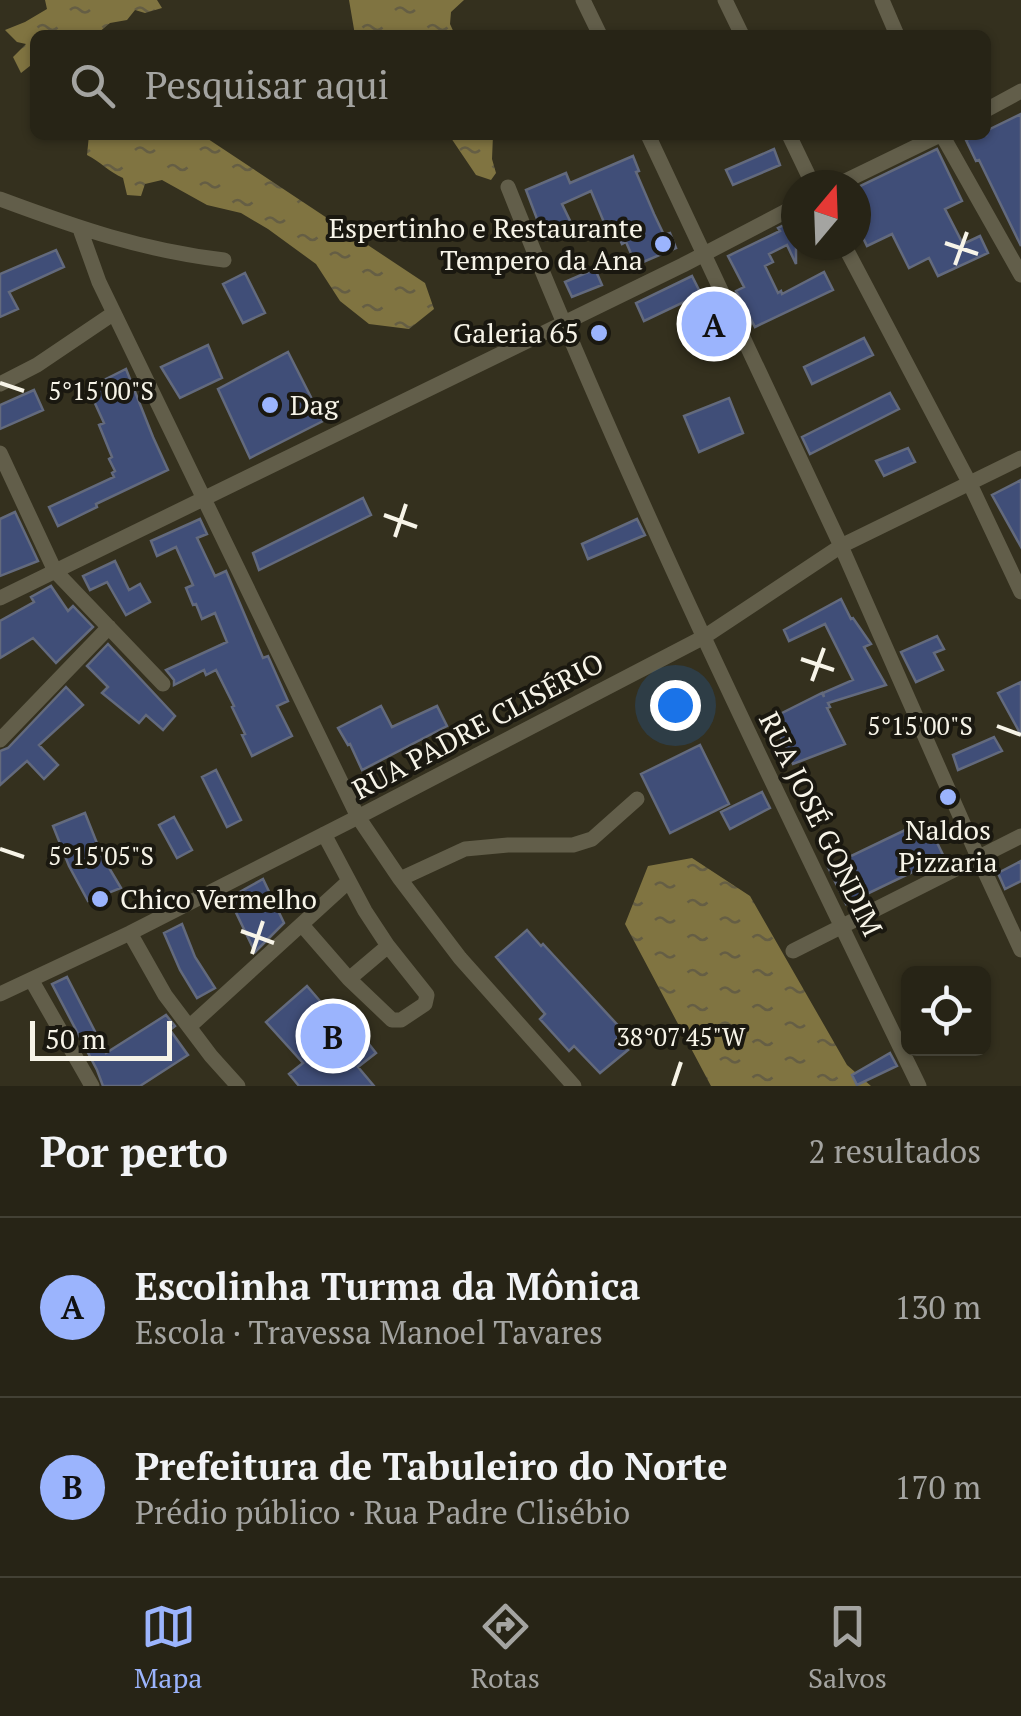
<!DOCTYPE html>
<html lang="pt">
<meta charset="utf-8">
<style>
:root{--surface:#272416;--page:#333023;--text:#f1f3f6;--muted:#a4a4a1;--line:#434135;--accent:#9bb4fd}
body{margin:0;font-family:"PT Serif",serif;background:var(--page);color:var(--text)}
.controls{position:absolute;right:30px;bottom:30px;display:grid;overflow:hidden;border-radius:15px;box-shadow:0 2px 8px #0004}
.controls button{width:90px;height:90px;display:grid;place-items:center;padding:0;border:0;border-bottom:2px solid var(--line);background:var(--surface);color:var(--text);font:50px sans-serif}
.compass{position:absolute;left:781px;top:170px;width:90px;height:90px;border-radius:50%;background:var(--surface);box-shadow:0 2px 8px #0004;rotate:19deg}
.scale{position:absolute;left:30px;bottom:25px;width:142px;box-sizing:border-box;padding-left:10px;border:5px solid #f7f4e8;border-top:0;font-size:28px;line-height:35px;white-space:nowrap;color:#f7f4e8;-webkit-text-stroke:8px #1a1810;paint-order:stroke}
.you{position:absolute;left:675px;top:705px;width:35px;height:35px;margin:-25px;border:8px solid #fff;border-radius:50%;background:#1a73e8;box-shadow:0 0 0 15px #1a73e833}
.badge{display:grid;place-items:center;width:65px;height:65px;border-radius:50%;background:var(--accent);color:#111;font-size:32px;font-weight:700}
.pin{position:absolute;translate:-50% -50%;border:5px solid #fff;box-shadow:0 2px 10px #0006}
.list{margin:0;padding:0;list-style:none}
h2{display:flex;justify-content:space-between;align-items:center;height:130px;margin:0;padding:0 40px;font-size:42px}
h2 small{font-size:32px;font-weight:400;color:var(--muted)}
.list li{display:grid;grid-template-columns:65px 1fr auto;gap:30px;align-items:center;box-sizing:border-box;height:180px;padding:0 40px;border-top:2px solid var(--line)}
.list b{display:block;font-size:38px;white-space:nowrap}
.list p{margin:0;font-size:32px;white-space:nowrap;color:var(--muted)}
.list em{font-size:32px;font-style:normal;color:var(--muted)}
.icon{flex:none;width:55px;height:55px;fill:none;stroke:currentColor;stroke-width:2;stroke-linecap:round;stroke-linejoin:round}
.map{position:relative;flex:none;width:1021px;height:1086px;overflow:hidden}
.search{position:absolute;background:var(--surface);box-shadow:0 2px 8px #0004;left:30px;right:30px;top:30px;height:110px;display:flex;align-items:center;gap:25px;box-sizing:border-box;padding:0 35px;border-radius:15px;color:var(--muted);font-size:38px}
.sheet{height:490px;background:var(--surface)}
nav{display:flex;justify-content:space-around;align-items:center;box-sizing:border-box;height:140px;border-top:2px solid var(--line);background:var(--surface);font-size:28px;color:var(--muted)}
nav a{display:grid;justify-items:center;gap:5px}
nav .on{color:var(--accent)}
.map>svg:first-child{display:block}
.water{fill:url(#water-ripples)}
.building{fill:#404e78;stroke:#636a7d;stroke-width:2.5}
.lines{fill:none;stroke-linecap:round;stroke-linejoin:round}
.street{stroke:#625e4a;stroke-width:15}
.ticks{fill:none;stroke:#f7f4e8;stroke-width:4}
.poi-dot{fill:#9bb4fd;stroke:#1a1810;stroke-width:4}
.labels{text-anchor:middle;stroke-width:8;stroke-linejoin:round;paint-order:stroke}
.poi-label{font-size:28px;fill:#f7f4e8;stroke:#1a1810;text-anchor:end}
.street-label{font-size:28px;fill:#f7f4e8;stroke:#1a1810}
.ticks-label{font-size:25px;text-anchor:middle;fill:#f7f4e8;stroke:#1a1810;stroke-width:8;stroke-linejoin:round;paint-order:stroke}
</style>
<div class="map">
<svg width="1021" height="1086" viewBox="0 0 1021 1086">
<defs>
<pattern id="water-ripples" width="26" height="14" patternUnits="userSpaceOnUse" patternTransform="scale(2.5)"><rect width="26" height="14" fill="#807441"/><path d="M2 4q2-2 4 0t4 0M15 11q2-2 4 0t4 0" fill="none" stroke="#655e44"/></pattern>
</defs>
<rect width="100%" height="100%" fill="#34301e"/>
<path class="water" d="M 45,0 L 157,0 L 162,8 L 145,13 L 135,10 L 127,20 L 110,23 L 98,33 L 76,35 L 71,30 L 64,35 L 35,35 L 35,62 L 21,73 L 13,57 L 26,44 L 17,42 L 5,30 L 25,22 L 47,9 Z
M 349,0 L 464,0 L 451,12 L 450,24 L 455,35 L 355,35 Z
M 89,135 L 202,135 L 425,283 L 434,309 L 409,329 L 369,324 L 340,301 L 316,264 L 268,229 L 241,213 L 207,205 L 162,180 L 145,184 L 141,196 L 127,195 L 123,178 C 109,172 101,162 87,155 Z
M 449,135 L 493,135 L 492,159 L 496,173 L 491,180 L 476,175 Z
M 692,858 L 750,896 L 847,1065 L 871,1086 L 711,1086 L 625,924 L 648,866 Z"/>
<path class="building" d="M 1021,114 L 1021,246 L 979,160 L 976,161 L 966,140 L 977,135 L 986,135 L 986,131 Z
M 774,149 L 780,165 L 733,185 L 726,170 Z
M 937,149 L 962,201 L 945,209 L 963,244 L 980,236 L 988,253 L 938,276 L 929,258 L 909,268 L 892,234 L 867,246 L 856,223 L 856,188 Z
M 633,156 L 639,171 L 636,172 L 654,214 L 664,235 L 670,233 L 676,248 L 636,265 L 626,242 L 622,244 L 615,228 L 608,232 L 591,191 L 562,204 L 573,227 L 545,240 L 526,190 L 566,173 L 570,183 Z
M 796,219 L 796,264 L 787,245 L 769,254 L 773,262 L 765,266 L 778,293 L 781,291 L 782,294 L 824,272 L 833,290 L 755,327 L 736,291 L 744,287 L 728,256 L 780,231 L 778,228 Z
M 56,250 L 64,267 L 9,292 L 18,309 L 0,317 L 0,274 Z
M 595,269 L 602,285 L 572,297 L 565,282 Z
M 245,273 L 265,313 L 243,323 L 223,284 Z
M 692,276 L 701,294 L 644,321 L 636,303 Z
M 864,338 L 873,355 L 812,384 L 804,367 Z
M 208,345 L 222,378 L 180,398 L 161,367 Z
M 288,352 L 323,421 L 250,458 L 218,389 Z
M 126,369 L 153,437 L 168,470 L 96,504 L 97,507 L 58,526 L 49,507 L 114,477 L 112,473 L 115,471 L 109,459 L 112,457 L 99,425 L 104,423 L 88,388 Z
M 34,390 L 43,410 L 0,429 L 0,405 Z
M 890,393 L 899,409 L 810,454 L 802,437 Z
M 729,398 L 743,433 L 699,452 L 684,416 Z
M 908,448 L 915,462 L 884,476 L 876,461 Z
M 1021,480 L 1021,547 L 992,495 Z
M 363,498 L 371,515 L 259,570 L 253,553 Z
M 15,512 L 38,561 L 0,576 L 0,519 Z
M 200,519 L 207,534 L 197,538 L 215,576 L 226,571 L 263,658 L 268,656 L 288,701 L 277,706 L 292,736 L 252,756 L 242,735 L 245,734 L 232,707 L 234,706 L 216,670 L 206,675 L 204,670 L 174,685 L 174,680 L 166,670 L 227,642 L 215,613 L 202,619 L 196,604 L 193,605 L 186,588 L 193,585 L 176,547 L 157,556 L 151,541 Z
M 637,519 L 645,535 L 588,559 L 582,544 Z
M 115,561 L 129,590 L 140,584 L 150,602 L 126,615 L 107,582 L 90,590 L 83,576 Z
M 51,586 L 68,611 L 73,606 L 93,627 L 56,663 L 33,638 L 0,658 L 0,621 L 34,602 L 31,597 Z
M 841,599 L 851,619 L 853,618 L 871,644 L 864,647 L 886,685 L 828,703 L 830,707 L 827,708 L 845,744 L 793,764 L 778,732 L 774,733 L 768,720 L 822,693 L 824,697 L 823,693 L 853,680 L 825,624 L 789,641 L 784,630 Z
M 937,636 L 944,649 L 934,653 L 943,670 L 916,682 L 901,652 Z
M 108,644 L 175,716 L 163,730 L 146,715 L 139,723 L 102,693 L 108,687 L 87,666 Z
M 1021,682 L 1021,735 L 998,693 Z
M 66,687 L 83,705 L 39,745 L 58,765 L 44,779 L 27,761 L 0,785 L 0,751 L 8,748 Z
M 381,706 L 392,727 L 437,706 L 447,726 L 362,770 L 350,744 L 348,745 L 338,728 Z
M 994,737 L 1002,751 L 958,770 L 953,755 Z
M 700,745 L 729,804 L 670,833 L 641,774 Z
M 216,770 L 241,820 L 227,827 L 202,777 Z
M 762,792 L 770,808 L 730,829 L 721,812 Z
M 85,813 L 102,856 L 121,888 L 88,901 L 69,866 L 53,826 Z
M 174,817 L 192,850 L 177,858 L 159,825 Z
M 926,820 L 944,857 L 846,904 L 828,867 Z
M 1021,861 L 1021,881 L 1005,889 L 998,873 Z
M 263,879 L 284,923 L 255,952 L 229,898 Z
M 182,924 L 195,957 L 215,988 L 197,998 L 180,970 L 164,933 Z
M 527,930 L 541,946 L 543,944 L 624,1032 L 616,1040 L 628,1050 L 600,1073 L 574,1046 L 569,1051 L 540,1019 L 545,1014 L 496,957 Z
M 67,977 L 106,1053 L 166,1015 L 175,1026 L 170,1030 L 188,1055 L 140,1086 L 103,1086 L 97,1070 L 52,984 Z
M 307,986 L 345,1030 L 353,1024 L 376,1053 L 358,1067 L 374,1086 L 299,1086 L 289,1074 L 303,1063 L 266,1022 Z
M 890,1053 L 897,1066 L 857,1085 L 852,1075 Z"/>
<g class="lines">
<path class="street" d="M 583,0 L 600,35
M 725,0 L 742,35
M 882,0 L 897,35
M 986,110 L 1021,91
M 648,135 L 841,546 L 978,857 L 1021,950
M 789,135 L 813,185
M 942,135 L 1021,275
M 837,185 L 940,135
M 508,187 C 630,493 775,790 919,1086
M 0,199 C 78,228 141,250 224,260
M 80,229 L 99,282 L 358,817 L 400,879 L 460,958 L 574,1086
M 844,245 L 970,484 L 1021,592
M 0,384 L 37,365 L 114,313
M 0,453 L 55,571 L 163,684
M 0,598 L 683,265 L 796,206
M 0,740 L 109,627
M 400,879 L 465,849 L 508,845 L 573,845 L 592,839 L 637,799
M 302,925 L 349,979 L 392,1020 L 401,1020 L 425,1004 L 427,995 L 388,946 L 365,911 L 324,834
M 130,933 L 165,995 L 211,1056 L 238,1086
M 793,951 L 1021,836
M 349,979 L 388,946
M 32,981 L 92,1086
M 0,994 L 130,933 L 358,817 L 704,637 L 841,546 L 1021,458
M 189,1027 L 349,881"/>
</g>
<path class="ticks" d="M 945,243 L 978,254M 955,265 L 967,232M 0,383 L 24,391M 384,515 L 417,527M 395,537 L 406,504M 801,659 L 834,670M 812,681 L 824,648M 997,726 L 1021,735M 0,849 L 24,857M 241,931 L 274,943M 252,954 L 263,921M 673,1086 L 681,1062"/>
<g class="poi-dot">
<circle cx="663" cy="244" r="10"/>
<circle cx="599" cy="333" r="10"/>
<circle cx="270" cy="405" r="10"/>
<circle cx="948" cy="797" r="10"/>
<circle cx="100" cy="899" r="10"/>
</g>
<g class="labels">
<g class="poi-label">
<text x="643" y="238">Espertinho e Restaurante<tspan x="643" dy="32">Tempero da Ana</tspan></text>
<text x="579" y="343">Galeria 65</text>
<text x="290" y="415" text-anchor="start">Dag</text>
<text x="948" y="840" text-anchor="middle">Naldos<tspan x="948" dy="32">Pizzaria</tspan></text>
<text x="120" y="909" text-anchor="start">Chico Vermelho</text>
</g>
<g class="street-label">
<text transform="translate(478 726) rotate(-28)" y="10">RUA PADRE CLISÉRIO</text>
<text transform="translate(821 824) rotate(64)" y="10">RUA JOSÉ GONDIM</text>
</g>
</g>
<g class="ticks-label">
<text x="101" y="400">5°15'00"S</text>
<text x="920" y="735">5°15'00"S</text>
<text x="101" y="865">5°15'05"S</text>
<text x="681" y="1046">38°07'45"W</text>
</g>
</svg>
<div class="controls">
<button><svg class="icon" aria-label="locate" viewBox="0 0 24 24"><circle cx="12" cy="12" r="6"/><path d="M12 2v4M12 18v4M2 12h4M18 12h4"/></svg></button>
</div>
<svg class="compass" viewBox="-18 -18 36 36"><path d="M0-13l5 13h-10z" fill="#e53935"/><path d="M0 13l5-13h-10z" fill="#a4a4a1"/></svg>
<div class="scale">50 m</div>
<div class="you"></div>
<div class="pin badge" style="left:714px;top:324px">A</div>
<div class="pin badge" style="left:333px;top:1036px">B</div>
<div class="search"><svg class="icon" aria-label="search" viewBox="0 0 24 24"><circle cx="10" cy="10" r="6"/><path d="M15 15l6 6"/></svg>Pesquisar aqui</div>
</div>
<section class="sheet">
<h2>Por perto<small>2 resultados</small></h2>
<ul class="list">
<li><span class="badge">A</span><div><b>Escolinha Turma da Mônica</b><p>Escola · Travessa Manoel Tavares</p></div><em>130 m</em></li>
<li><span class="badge">B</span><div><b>Prefeitura de Tabuleiro do Norte</b><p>Prédio público · Rua Padre Clisébio</p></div><em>170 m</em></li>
</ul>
</section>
<nav>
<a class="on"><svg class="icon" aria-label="map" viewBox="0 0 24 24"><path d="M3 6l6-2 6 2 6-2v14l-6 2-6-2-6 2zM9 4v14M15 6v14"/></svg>Mapa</a>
<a><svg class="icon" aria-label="directions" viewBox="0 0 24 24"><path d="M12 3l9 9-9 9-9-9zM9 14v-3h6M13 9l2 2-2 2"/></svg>Rotas</a>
<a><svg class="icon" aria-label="saved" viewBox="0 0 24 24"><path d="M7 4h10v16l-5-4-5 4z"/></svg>Salvos</a>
</nav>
